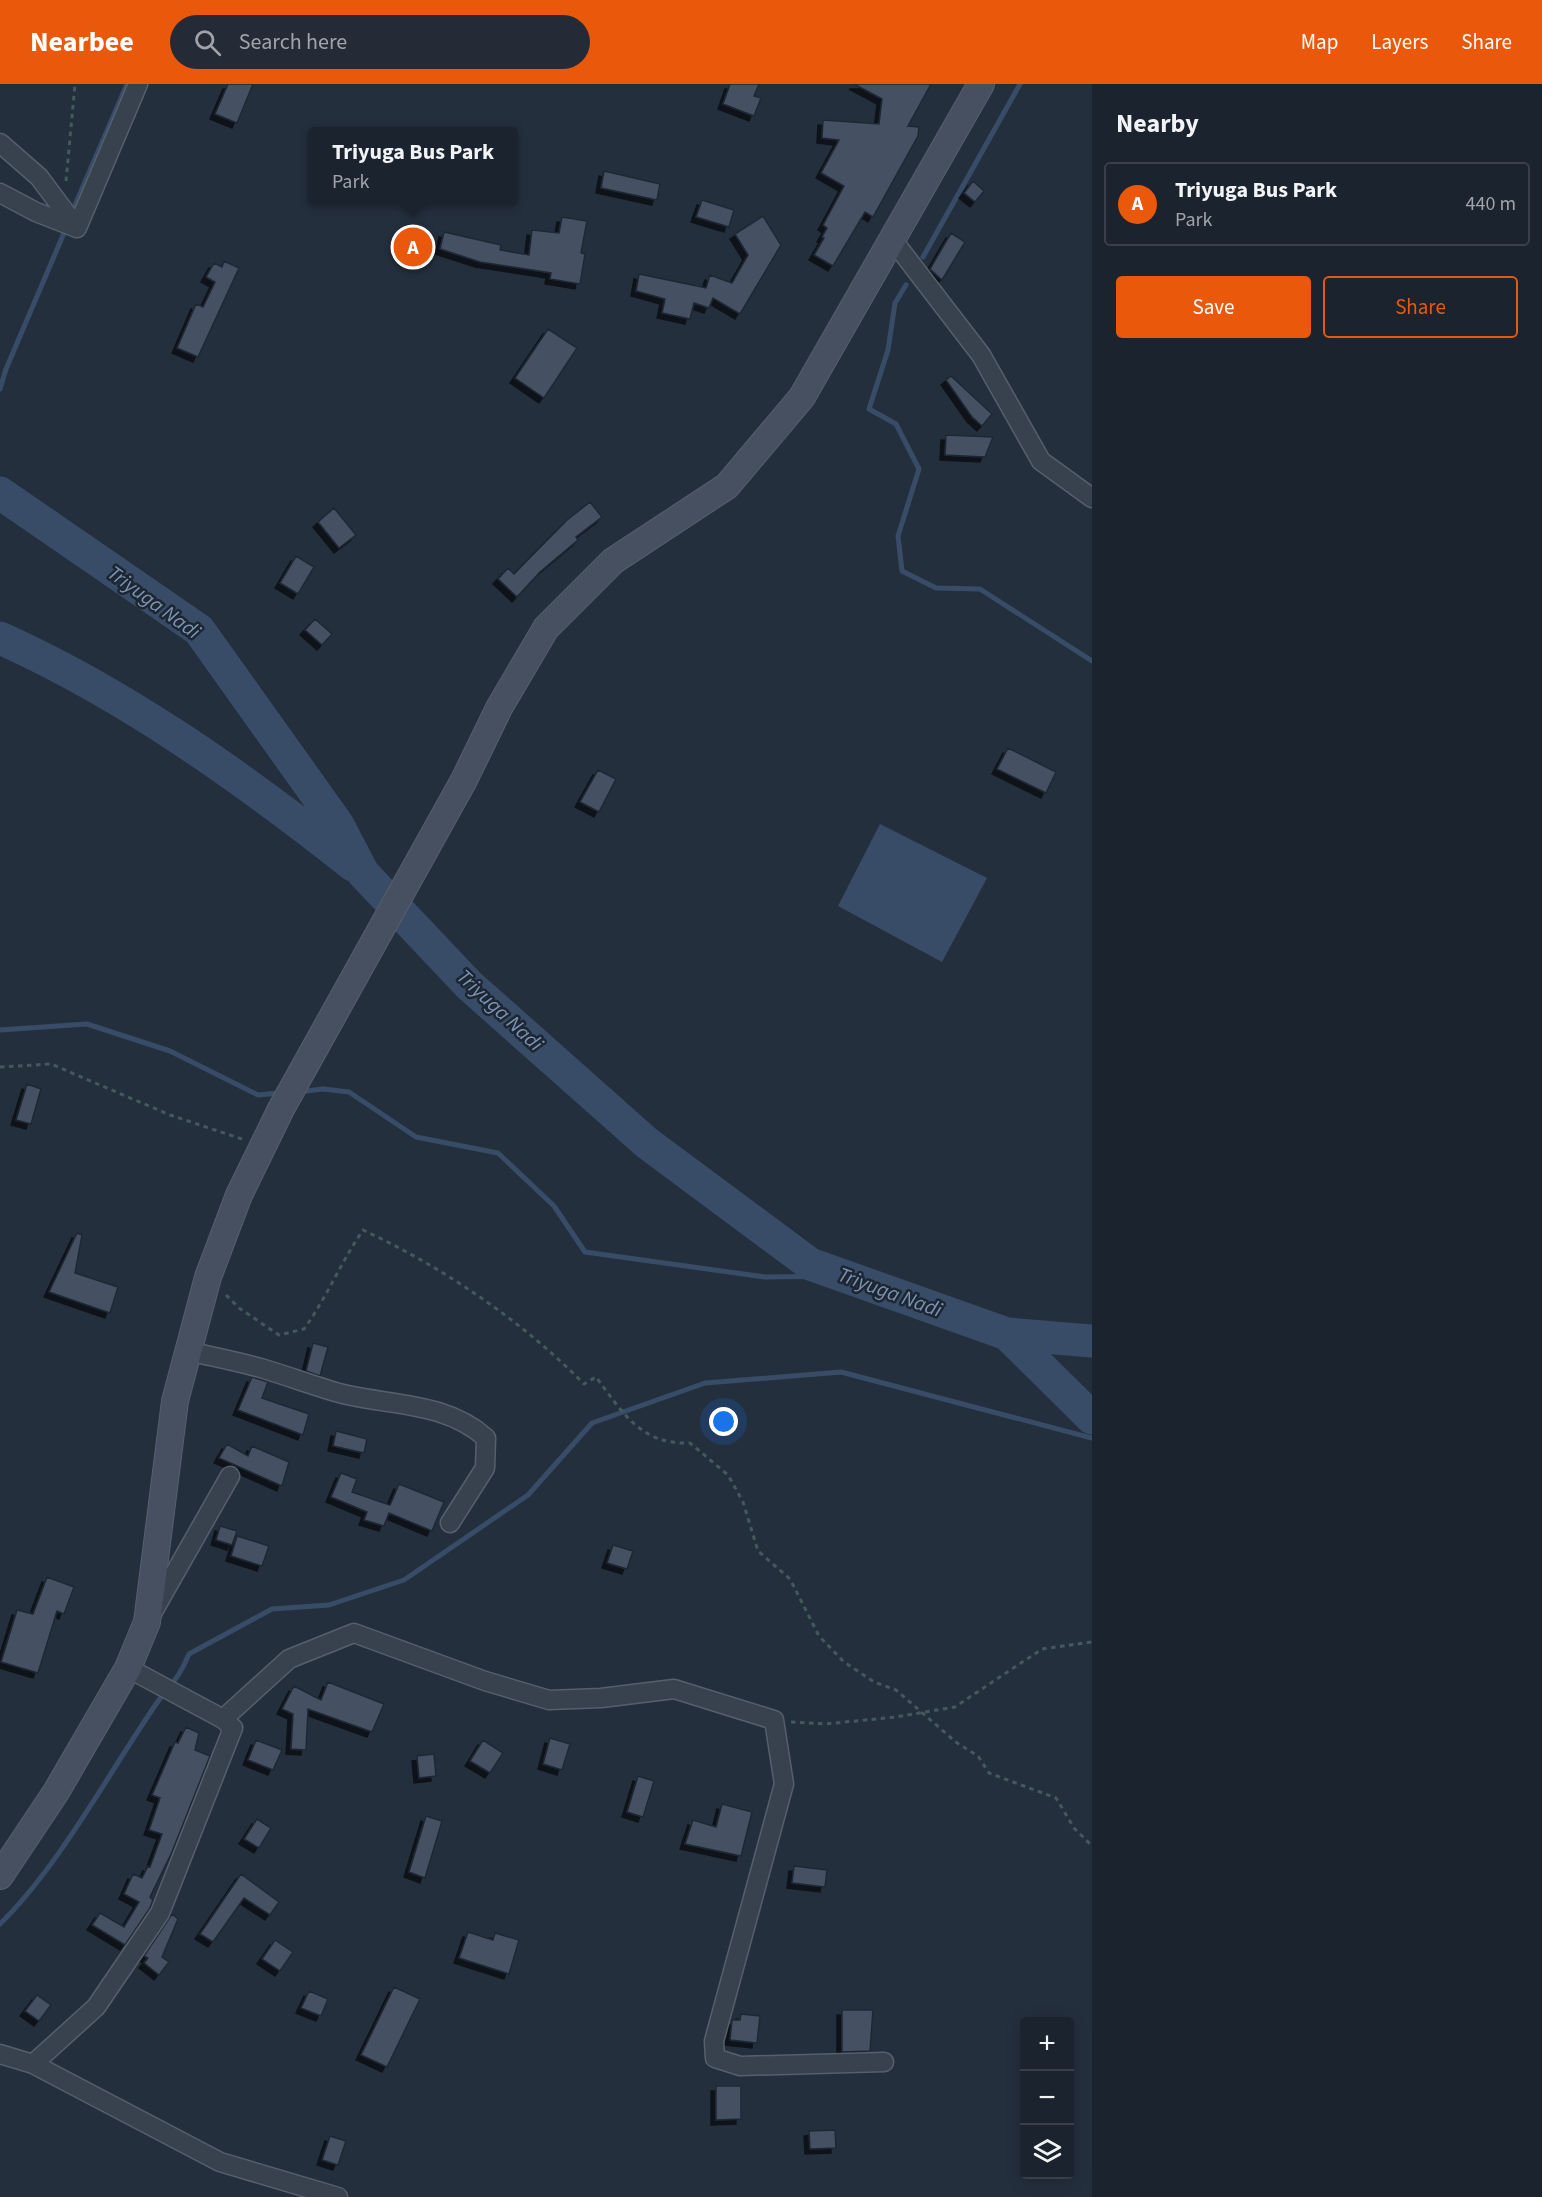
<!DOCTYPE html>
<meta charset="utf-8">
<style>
:root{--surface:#1b232e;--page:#242b36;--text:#f1f3f6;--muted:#a0a4aa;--line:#39404a;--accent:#ea580c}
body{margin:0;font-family:"Source Sans 3",sans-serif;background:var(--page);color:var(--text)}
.controls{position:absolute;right:18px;bottom:18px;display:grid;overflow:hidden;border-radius:6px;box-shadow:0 3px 15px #0003}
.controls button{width:54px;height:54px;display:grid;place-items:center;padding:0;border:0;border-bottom:2px solid var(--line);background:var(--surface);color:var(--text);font:30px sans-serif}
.you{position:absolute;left:724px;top:1338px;width:21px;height:21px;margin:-15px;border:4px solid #fff;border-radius:50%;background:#1a73e8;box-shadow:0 0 0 9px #1a73e833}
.badge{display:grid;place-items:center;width:39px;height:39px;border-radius:50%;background:var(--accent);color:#fff;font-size:20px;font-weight:700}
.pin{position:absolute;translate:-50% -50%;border:3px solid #fff;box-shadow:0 2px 6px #0006}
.popup{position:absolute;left:308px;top:43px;width:210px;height:78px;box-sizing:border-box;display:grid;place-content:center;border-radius:6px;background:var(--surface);filter:drop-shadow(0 2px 4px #0005);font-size:20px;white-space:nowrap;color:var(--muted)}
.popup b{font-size:22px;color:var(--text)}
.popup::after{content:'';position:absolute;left:50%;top:100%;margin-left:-12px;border:12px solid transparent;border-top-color:var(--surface)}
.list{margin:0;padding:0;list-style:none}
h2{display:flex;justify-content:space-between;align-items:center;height:78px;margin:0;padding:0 24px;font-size:26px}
h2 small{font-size:20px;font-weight:400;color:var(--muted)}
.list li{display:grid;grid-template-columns:39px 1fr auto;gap:18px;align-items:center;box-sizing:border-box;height:84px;margin:0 12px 12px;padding:0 12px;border:2px solid var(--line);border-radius:6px}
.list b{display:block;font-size:22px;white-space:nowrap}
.list p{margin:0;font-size:20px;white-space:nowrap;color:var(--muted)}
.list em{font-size:20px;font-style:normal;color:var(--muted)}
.actions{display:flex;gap:12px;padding:18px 24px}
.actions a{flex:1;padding:14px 0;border:2px solid var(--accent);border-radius:6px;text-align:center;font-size:21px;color:var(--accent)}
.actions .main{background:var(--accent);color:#fff}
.icon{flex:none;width:33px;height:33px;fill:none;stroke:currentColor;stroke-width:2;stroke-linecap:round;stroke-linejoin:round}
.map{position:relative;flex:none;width:1092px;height:2113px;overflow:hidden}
header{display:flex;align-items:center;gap:36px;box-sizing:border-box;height:84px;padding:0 30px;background:var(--accent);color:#fff}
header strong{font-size:28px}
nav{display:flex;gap:33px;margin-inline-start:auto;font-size:21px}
.search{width:420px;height:54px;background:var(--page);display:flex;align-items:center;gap:15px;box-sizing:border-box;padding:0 21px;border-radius:33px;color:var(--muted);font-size:22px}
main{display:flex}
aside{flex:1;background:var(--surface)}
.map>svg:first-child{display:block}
.water{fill:#394c67}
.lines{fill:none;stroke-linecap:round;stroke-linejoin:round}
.stream{stroke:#394c67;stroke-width:5}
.river{stroke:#394c67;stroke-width:33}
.building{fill:#455162;stroke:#1f2835;stroke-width:1.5;filter:url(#shadow)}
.minor-casing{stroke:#565f6c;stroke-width:21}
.secondary-casing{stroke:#565f6c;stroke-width:28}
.path{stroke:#44595c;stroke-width:3;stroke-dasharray:4.5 4.5;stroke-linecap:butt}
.minor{stroke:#38414e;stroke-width:18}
.secondary{stroke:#465061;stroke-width:26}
.labels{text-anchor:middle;stroke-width:5;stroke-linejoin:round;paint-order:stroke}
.water-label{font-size:21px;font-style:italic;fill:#7c92b1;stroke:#1d2633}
</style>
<header>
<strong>Nearbee</strong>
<div class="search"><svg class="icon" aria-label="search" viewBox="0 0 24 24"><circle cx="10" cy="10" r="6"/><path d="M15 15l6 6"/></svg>Search here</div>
<nav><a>Map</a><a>Layers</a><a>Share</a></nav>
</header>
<main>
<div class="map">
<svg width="1092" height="2113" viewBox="0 0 1092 2113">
<defs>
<filter id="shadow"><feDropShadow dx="-5" dy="5" stdDeviation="0" flood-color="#0009"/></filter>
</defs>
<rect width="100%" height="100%" fill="#242f3e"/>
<path class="water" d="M 880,740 L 987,794 L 942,878 L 838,822 Z"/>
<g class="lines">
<path class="stream" d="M 72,128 L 127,0
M 923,173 L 1020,0
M 906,201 L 895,219 L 888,266 L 869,325 L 896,340 L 919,385 L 898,452 L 902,487 L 936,504 L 980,505 L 1092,577
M 0,305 L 6,285 L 64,149
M 0,946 L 87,940 L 170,967 L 258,1011 L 280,1009
M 298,1008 L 323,1005 L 349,1008 L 416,1053 L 498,1069 L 554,1122 L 585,1168 L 765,1193 L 845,1192
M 0,1840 C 59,1782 107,1692 154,1623 C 169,1601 178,1597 189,1570 L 272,1525 L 329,1521 L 404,1496 L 528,1411 L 592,1339 L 705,1299 L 841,1288 L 1092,1354"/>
<path class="river" d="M 0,409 L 199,546 L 338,741 L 363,789 L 469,901 L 647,1059 L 810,1180 L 1007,1250 L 1092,1334
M 0,554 C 127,611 244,695 353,781
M 1007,1250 L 1092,1257"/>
</g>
<path class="building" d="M 228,0 L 253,0 L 237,39 L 215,30 Z
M 730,0 L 759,0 L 754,12 L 761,14 L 754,32 L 723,20 Z
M 854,0 L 931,0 L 908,42 L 919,43 L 918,52 L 873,133 L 865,128 L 833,182 L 814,171 L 824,154 L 822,153 L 827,144 L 823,141 L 844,102 L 821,89 L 839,56 L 822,54 L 823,36 L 879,40 L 882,15 Z
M 604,87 L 660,100 L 657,116 L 601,104 Z
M 973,97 L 984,107 L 975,118 L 964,109 Z
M 702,116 L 734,126 L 729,143 L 696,133 Z
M 763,132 L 781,161 L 740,230 L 713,214 L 709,224 L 694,219 L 690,235 L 662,229 L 665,215 L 636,207 L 639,190 L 706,204 L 710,191 L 732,199 L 748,171 L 735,150 Z
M 562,133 L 587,137 L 581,169 L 585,170 L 580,200 L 550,195 L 551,189 L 480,178 L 440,165 L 444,148 L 501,161 L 500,166 L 529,171 L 532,146 L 559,149 Z
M 951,149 L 965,158 L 942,196 L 930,185 Z
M 224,177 L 239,184 L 198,273 L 177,264 L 196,220 L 203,223 L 215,198 L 206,193 L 214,179 L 222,183 Z
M 548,245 L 577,264 L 544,314 L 515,294 Z
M 951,292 L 992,330 L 982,342 L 972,333 L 946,296 Z
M 946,351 L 993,353 L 985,373 L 945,371 Z
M 590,418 L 602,433 L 576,453 L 578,456 L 540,488 L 517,513 L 498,495 L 508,484 L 514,490 L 567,436 Z
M 334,424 L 356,451 L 339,464 L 318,438 Z
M 296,472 L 314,483 L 298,510 L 280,499 Z
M 315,535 L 332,550 L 322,561 L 305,546 Z
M 1008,664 L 1056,688 L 1046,709 L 997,685 Z
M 598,686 L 616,695 L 599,728 L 580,718 Z
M 27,1000 L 41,1005 L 31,1040 L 16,1036 Z
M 77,1149 L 82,1151 L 75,1189 L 118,1203 L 110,1229 L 49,1208 Z
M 313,1259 L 328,1263 L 320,1292 L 306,1287 Z
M 252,1293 L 268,1298 L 262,1314 L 309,1330 L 303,1351 L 238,1326 Z
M 336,1347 L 367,1355 L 364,1369 L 333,1362 Z
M 227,1360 L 248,1372 L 252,1362 L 289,1378 L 282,1402 L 219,1374 Z
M 341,1389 L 357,1395 L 352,1408 L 390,1421 L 399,1400 L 444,1418 L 432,1447 L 389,1429 L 384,1442 L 364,1436 L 367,1428 L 331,1413 Z
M 220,1442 L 237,1447 L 232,1461 L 216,1456 Z
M 237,1452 L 269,1462 L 262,1482 L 231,1472 Z
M 613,1461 L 633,1467 L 627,1485 L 607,1479 Z
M 47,1493 L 74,1503 L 64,1530 L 57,1527 L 38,1589 L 1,1578 L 17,1526 L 33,1530 Z
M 328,1598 L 384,1620 L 372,1648 L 308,1625 L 306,1666 L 291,1665 L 293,1630 L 282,1625 L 294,1602 L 321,1616 Z
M 186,1643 L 199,1649 L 195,1666 L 210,1672 L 172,1768 L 150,1813 L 153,1816 L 150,1824 L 125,1861 L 92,1841 L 100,1829 L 124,1843 L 139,1818 L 124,1810 L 133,1790 L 142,1794 L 148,1782 L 150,1783 L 162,1750 L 149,1746 L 160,1714 L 152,1711 L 175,1658 L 178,1659 Z
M 550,1654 L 570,1660 L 562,1686 L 543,1680 Z
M 256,1656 L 282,1666 L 273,1686 L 248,1676 Z
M 483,1656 L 503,1669 L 490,1689 L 470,1677 Z
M 434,1670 L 436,1692 L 419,1694 L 417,1672 Z
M 638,1692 L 654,1697 L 643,1733 L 627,1728 Z
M 722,1720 L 752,1728 L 741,1772 L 685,1760 L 693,1736 L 716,1743 Z
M 426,1732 L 442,1737 L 425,1794 L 409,1788 Z
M 257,1735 L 271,1744 L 259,1764 L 244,1755 Z
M 794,1782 L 827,1786 L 825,1803 L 792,1799 Z
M 241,1790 L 279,1818 L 270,1831 L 244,1814 L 213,1858 L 200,1850 Z
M 172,1830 L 178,1835 L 162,1873 L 169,1878 L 159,1891 L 144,1879 L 148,1874 L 144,1872 Z
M 468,1848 L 493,1856 L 495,1849 L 519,1856 L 509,1890 L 459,1874 Z
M 275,1856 L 293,1868 L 280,1887 L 262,1875 Z
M 394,1903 L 420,1915 L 387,1983 L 361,1971 Z
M 309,1907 L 328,1915 L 321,1932 L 301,1924 Z
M 37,1911 L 51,1921 L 39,1937 L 25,1927 Z
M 842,1926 L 873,1926 L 870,1967 L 842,1968 Z
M 741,1930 L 760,1932 L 757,1959 L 730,1956 L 732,1936 L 740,1936 Z
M 716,2002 L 741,2002 L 741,2035 L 716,2036 Z
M 835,2046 L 836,2064 L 810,2065 L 809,2047 Z
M 330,2052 L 346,2057 L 338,2081 L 322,2076 Z"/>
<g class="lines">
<defs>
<path id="minor" d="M 0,59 L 39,93 L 77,144
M 0,109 L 36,128 L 77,144
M 77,144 L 138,0
M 892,155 L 981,271 L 1041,377 L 1092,414
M 188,1267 C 213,1273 240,1278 264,1285 C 291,1293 316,1303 343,1310 C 393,1322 446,1318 486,1354 L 485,1384 L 450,1439
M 151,1531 L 230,1392
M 128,1584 L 223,1635 L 289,1575 L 354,1549 L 485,1597 L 549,1616 L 601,1614 L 674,1605 L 774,1636 L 784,1700 L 714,1957 L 715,1974 L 740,1982 L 884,1978
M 0,1970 L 33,1980 L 220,2078 L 338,2113
M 33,1980 L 96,1923 L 160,1829 L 233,1644 L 223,1635"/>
<path id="secondary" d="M 0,1792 L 56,1708 L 128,1584 L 147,1538 L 175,1317 L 208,1193 L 239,1111 L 281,1025 L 464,696 L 499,624 L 546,544 L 613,477 L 727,402 L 802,313 L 981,0"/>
</defs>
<use href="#minor" class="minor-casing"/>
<use href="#secondary" class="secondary-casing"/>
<path class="path" d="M 66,97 L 75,0
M 0,983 L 51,980 L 170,1031 L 242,1055
M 226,1211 L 239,1224 L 279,1251 L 304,1245 C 327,1213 341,1178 363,1146 C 444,1184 521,1236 584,1300 L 596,1293 C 623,1329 641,1361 690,1359 L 728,1391 L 743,1418 L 758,1467 L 790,1495 L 819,1552 L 844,1578 L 874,1598 L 896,1606 L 957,1659 L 978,1672 L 989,1689 L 1056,1714 L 1074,1744 L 1092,1762
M 791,1638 L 825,1640 L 896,1633 L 955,1623 L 1042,1565 L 1092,1558"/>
<use href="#minor" class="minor"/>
<use href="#secondary" class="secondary"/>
</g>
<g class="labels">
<g class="water-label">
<text transform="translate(154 518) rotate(36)" y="7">Triyuga Nadi</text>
<text transform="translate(500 926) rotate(43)" y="7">Triyuga Nadi</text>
<text transform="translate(890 1208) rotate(20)" y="7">Triyuga Nadi</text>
</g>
</g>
</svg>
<div class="controls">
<button>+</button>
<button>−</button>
<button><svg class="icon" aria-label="layers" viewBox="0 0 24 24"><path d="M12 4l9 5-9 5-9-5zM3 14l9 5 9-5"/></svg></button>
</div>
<div class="you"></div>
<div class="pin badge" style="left:413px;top:163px">A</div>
<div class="popup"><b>Triyuga Bus Park</b>Park</div>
</div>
<aside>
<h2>Nearby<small></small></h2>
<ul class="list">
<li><span class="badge">A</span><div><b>Triyuga Bus Park</b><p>Park</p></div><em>440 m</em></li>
</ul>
<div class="actions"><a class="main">Save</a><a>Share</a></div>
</aside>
</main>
